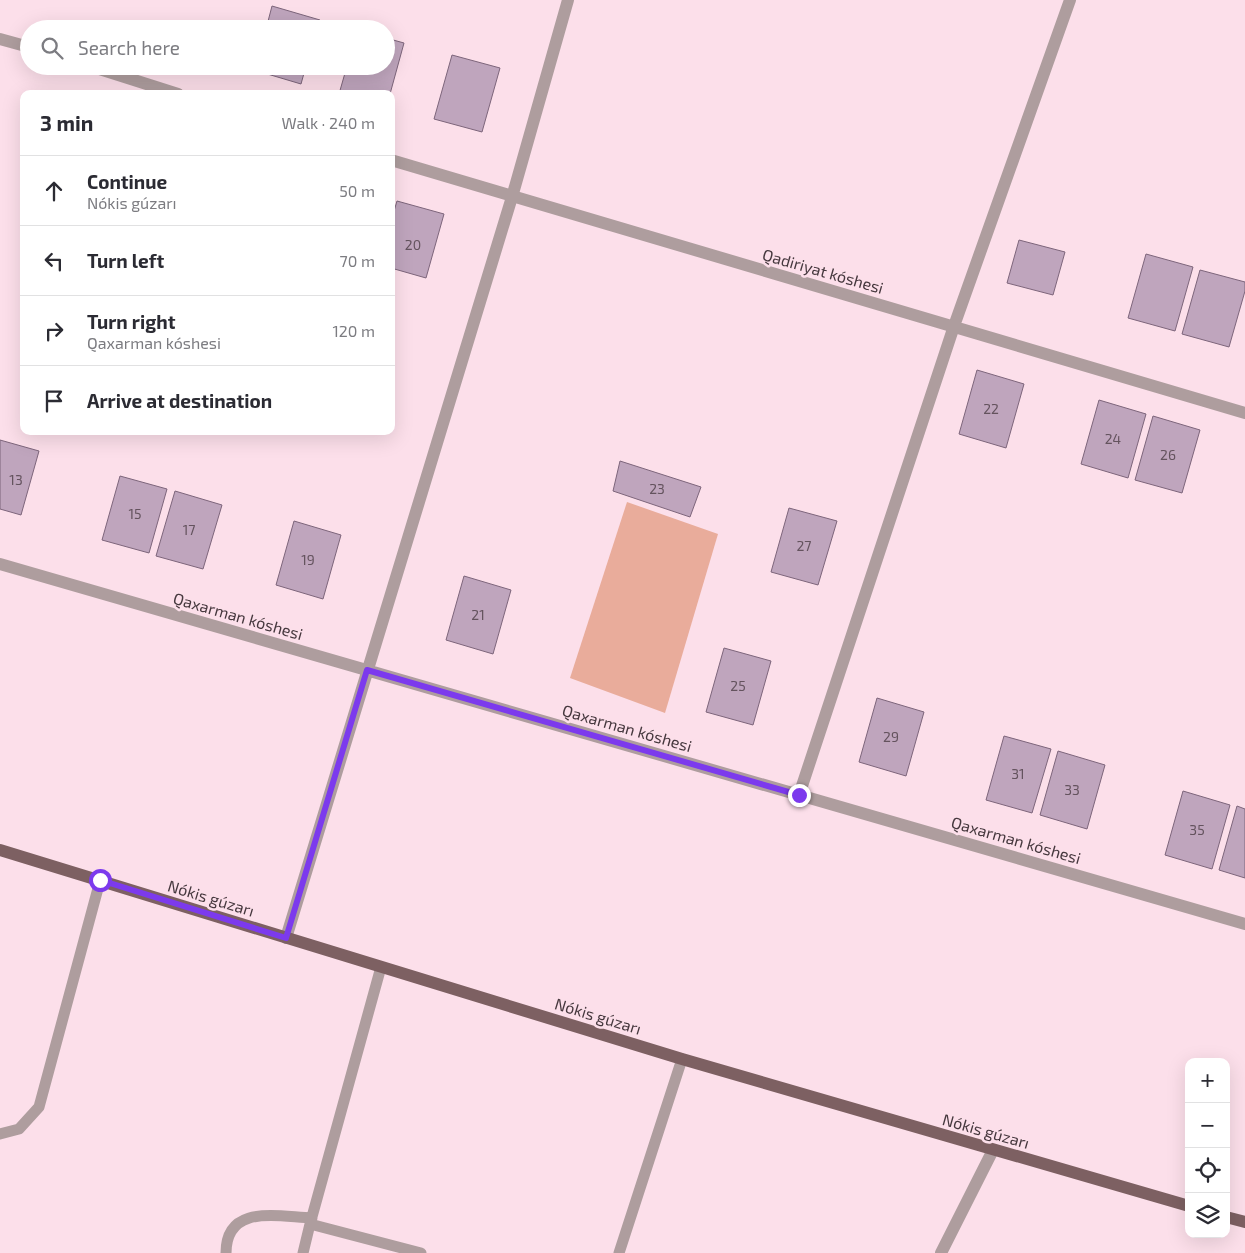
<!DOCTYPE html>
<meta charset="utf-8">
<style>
:root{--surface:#fff;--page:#f2f2f3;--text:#2b2b33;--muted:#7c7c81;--line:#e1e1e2}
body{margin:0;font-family:"Exo 2",sans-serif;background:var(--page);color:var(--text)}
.controls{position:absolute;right:15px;bottom:15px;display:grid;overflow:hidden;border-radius:10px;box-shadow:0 5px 20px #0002}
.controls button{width:45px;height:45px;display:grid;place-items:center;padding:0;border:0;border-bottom:1px solid var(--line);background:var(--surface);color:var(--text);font:25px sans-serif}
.stop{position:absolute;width:15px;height:15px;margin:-11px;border:4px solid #7c3aed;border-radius:50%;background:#fff}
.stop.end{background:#7c3aed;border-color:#fff;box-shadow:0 1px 5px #0008}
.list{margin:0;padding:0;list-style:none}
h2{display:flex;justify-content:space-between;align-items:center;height:65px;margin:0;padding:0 20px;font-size:21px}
h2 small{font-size:16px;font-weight:400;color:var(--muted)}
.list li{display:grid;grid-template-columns:32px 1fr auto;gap:15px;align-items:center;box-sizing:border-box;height:70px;padding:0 20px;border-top:1px solid var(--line)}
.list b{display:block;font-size:19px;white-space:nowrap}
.list p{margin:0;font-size:16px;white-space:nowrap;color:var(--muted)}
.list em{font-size:16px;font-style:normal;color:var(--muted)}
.icon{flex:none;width:28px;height:28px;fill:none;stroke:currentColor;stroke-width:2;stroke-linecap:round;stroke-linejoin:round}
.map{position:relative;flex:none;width:1245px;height:1253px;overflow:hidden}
.search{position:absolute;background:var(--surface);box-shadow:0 5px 20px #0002;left:20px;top:20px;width:375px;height:55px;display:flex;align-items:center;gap:12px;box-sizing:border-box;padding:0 18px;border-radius:28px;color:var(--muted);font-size:19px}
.panel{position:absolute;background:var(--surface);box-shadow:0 5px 20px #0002;left:20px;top:90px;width:375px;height:345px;border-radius:10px}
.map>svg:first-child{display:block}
.green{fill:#e9ac9b}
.building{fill:#bfa5bd;stroke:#7d657b}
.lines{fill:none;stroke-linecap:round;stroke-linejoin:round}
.lane{stroke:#ae9d9e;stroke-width:11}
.street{stroke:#ae9d9e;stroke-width:12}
.primary{stroke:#7d6062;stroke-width:12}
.route{stroke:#7c3aed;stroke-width:6}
.labels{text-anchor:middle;stroke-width:5;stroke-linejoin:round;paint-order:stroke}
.number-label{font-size:14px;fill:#64535e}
.street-label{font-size:16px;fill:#46383e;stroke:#fcdfea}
</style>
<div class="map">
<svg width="1245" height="1253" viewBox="0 0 1245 1253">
<rect width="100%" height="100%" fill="#fcdfea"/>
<path class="green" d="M 627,502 L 718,534 L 665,713 L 570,678 Z"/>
<path class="building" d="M 272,6 L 320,20 L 317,29 L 266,29 Z
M 386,38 L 404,43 L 390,94 L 339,94 L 347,66 L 386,66 Z
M 452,55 L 500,68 L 482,132 L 434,119 Z
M 256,66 L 306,66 L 301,84 L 254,70 Z
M 397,201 L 444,214 L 426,278 L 391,268 L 391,221 Z
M 1019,240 L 1065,252 L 1053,295 L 1007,283 Z
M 1146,254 L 1193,267 L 1175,331 L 1128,318 Z
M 1200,270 L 1245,282 L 1245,291 L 1229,347 L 1182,334 Z
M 977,370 L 1024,384 L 1006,448 L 959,434 Z
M 1099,400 L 1146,414 L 1128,478 L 1081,464 Z
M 1153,416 L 1200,430 L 1182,493 L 1135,480 Z
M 0,440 L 39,451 L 21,515 L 0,509 Z
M 620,461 L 701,487 L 690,517 L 613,491 Z
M 120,476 L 167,489 L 149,553 L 102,540 Z
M 175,491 L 222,505 L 203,569 L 156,556 Z
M 789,508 L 837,521 L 818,585 L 771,572 Z
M 294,521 L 341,535 L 323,599 L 276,585 Z
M 464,576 L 511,590 L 493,654 L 446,640 Z
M 724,648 L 771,661 L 753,725 L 706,712 Z
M 877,698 L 924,712 L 906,776 L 859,762 Z
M 1004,736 L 1051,749 L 1032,813 L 986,800 Z
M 1058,751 L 1105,765 L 1087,829 L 1040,815 Z
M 1183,791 L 1230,805 L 1212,869 L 1165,855 Z
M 1237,806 L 1245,809 L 1245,878 L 1219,870 Z"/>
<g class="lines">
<path class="lane" d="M 381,967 L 310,1224 L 421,1253
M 0,1134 L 19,1129 L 39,1107 L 100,881
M 226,1253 C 226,1203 279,1217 312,1218
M 303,1253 L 310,1224
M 619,1253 L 682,1059"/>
<path class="street" d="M 0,39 L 29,47
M 90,66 L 178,94
M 391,160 L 1245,413
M 0,564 L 1245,924
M 799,795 L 954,326 L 1070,0
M 286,938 L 512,197 L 568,0
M 941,1253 L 993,1150"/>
<path class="primary" d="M 0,850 L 682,1059 L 1189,1206
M 1226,1217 L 1245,1222"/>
</g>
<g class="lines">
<path class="route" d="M 100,880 L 286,938 L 367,670 L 799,795"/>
</g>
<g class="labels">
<g class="number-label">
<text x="413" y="250">20</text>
<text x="991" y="414">22</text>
<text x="1113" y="444">24</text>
<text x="1168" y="460">26</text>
<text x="16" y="485">13</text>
<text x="657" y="494">23</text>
<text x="135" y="519">15</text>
<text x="189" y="535">17</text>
<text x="804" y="551">27</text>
<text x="308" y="565">19</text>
<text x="478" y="620">21</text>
<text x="738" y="691">25</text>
<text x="891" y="742">29</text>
<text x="1018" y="779">31</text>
<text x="1072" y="795">33</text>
<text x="1197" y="835">35</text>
</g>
<g class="street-label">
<text transform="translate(823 271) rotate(16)" y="6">Qadiriyat kóshesi</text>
<text transform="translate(238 616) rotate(16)" y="6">Qaxarman kóshesi</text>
<text transform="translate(627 728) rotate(16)" y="6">Qaxarman kóshesi</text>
<text transform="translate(1016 840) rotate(16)" y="6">Qaxarman kóshesi</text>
<text transform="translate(211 898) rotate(17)" y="6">Nókis gúzarı</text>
<text transform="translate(598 1016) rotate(17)" y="6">Nókis gúzarı</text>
<text transform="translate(986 1131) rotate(16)" y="6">Nókis gúzarı</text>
</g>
</g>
</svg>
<div class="controls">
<button>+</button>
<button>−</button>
<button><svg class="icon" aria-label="locate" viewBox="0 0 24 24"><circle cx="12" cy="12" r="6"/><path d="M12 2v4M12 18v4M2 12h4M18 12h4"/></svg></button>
<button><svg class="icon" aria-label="layers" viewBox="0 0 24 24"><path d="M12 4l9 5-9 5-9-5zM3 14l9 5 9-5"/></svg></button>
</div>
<div class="stop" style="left:100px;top:880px"></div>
<div class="stop end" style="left:799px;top:795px"></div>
<div class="search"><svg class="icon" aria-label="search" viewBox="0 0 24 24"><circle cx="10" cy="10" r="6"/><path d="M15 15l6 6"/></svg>Search here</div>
<section class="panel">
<h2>3 min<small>Walk · 240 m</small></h2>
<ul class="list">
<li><svg class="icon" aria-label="ahead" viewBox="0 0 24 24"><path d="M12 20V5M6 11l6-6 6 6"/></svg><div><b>Continue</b><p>Nókis gúzarı</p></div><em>50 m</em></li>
<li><svg class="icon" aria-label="left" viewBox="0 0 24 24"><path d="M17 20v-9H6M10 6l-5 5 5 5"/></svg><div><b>Turn left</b></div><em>70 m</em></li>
<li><svg class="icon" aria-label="right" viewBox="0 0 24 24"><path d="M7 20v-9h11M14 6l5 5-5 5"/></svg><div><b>Turn right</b><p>Qaxarman kóshesi</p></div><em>120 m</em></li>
<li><svg class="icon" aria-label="arrive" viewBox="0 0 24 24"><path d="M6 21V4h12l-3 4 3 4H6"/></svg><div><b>Arrive at destination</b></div></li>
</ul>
</section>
</div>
